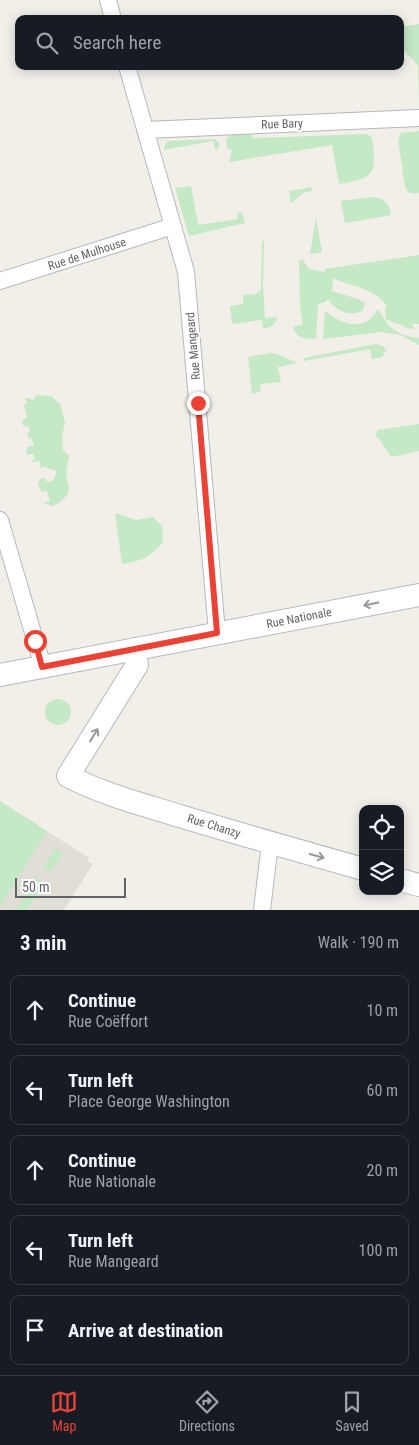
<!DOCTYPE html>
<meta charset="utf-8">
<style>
:root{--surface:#171b24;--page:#20242c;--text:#f1f3f6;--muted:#9ea1a6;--line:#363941;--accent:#ea4335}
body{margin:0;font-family:"Roboto Condensed",sans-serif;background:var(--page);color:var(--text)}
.controls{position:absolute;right:15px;bottom:15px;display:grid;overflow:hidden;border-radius:10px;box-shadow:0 2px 12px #0003}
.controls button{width:45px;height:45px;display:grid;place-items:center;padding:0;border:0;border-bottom:1px solid var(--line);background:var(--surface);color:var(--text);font:25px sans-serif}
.scale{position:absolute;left:15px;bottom:12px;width:111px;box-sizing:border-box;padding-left:5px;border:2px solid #5f6368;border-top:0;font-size:14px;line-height:18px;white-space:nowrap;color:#5f6368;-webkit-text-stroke:4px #fff;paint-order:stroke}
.stop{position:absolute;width:15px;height:15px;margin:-11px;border:4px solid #ea4335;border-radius:50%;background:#fff}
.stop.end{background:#ea4335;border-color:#fff;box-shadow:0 1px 5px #0008}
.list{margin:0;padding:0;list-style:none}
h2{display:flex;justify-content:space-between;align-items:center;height:65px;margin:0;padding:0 20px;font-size:21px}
h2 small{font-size:16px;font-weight:400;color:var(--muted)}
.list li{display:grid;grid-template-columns:32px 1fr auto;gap:15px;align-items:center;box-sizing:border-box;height:70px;margin:0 10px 10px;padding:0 10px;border:1px solid var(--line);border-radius:10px}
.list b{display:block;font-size:19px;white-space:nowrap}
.list p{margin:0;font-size:16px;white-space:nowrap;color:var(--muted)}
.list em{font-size:16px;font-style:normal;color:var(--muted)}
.icon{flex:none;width:28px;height:28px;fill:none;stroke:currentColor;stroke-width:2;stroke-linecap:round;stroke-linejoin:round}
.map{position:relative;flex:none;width:419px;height:910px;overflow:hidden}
.search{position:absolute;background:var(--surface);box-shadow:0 2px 12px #0003;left:15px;right:15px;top:15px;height:55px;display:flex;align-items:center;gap:12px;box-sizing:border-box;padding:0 18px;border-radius:10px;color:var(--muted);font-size:19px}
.sheet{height:465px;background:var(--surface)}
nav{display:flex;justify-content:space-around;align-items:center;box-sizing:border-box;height:70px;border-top:1px solid var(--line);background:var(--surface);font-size:14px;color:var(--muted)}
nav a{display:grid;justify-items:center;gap:2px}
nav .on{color:var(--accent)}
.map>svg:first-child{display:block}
.education{fill:#e1ded6}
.green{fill:#c5e8c5}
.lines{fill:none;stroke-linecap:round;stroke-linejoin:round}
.street-casing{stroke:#b5b8bc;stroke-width:18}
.secondary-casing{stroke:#b6babf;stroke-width:24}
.street{stroke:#fff;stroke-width:16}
.secondary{stroke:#fff;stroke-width:22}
.oneway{stroke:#979a9d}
.route{stroke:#ea4335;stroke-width:6}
.labels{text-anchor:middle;stroke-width:4.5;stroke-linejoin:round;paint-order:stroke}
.street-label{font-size:12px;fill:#5f6368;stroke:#fff}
</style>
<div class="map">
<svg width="419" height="910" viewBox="0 0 419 910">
<rect width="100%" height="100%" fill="#f1efe8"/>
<path class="education" d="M 0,801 L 89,858 L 87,861 L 93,864 L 64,910 L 0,910 Z"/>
<path class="green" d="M 419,24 L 419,102 L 418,66 L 406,52 L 400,52 L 400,27 Z
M 419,131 L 419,193 C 412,194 407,194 405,186 L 398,140 L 401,133 Z
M 238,132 L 252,133 L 253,138 L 367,134 L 372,138 C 377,174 375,178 339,184 L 332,145 L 229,162 L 232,150 L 227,148 L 226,140 L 229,136 Z
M 214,139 C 221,142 220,146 216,151 L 213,141 L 164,150 L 165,144 L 168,141 Z
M 191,186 L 198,225 L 238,219 L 237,213 L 242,212 L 245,223 L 189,236 L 175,188 Z
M 311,187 L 312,191 L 303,193 L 291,203 L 289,191 Z
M 371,197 C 383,197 390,203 391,215 L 345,223 L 341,201 Z
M 316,218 L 322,252 L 310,254 Z
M 262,241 L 264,241 L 263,286 L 265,318 L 276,317 L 277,319 C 274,325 270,328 263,329 L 262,320 L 232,324 L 230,306 L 243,304 L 243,295 L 256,294 L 261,290 Z
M 419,255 L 419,324 L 411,324 L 415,329 L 406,328 L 400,324 L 397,324 L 386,319 L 385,309 L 387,306 C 375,288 350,286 332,278 L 333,281 L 332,291 L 358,299 L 365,303 L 363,310 C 352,318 333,310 328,299 L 325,302 L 318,304 L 316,339 C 306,339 295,338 293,327 L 303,324 L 300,307 L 299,261 L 303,260 L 309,269 L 325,272 L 324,269 Z
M 378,309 C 389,329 397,335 419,338 L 419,345 L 400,335 L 382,332 L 323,339 L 325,311 C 343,325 365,333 378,309 Z
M 376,344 L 383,346 L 386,351 L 382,357 L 372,359 L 370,349 L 304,361 L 303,358 Z
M 272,353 L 282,356 L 297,363 L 278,367 L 281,382 L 260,384 L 261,391 L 252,394 L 248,357 Z
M 36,395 L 51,396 L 60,404 L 65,423 L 62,436 L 63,450 L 69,456 L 66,474 L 69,490 L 67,495 L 60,502 L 53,506 L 44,503 L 50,501 L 47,491 L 42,492 L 38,485 L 39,479 L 44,478 L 46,481 L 50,482 L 54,479 L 57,471 L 44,467 L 40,468 L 41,463 L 38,461 L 34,462 L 30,461 L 35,459 L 33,454 L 27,455 L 26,451 L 28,447 L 34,445 L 32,439 L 30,439 L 27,435 L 30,431 L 28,426 L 24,427 L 22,422 L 24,419 L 27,418 L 24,404 L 27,403 L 25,397 L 33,400 Z
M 419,424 L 419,451 L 391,457 L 380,440 L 375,436 L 378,430 Z
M 115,513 L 136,520 L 153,517 L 162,526 L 163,542 C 150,557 142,561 122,564 Z
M45 712a13 13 0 1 1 26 0a13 13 0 1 1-26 0Z
M 0,801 L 47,831 L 0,907 Z
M 56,848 L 63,853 L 51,872 L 43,867 Z
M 37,878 L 44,883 L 27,910 L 16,910 Z"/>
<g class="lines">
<defs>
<path id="street" d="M 108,0 L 113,19
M 127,66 L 186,272 L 217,633
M 145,130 L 419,118
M 0,281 L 173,226
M 0,520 L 43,667
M 262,910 L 270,843"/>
<path id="secondary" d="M 134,649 L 137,665 L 68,776 C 104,795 145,805 183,817 C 243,835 303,852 363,869
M 0,675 L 419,595
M 400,880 L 419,885"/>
</defs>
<use href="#street" class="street-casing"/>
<use href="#secondary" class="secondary-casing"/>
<use href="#street" class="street"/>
<use href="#secondary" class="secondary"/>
</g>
<defs><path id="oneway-shaft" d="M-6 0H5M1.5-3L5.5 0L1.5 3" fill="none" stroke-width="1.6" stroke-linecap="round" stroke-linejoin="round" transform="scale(1.25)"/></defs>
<g class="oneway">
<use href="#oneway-shaft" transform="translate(371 604) rotate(169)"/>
<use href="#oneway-shaft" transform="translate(94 735) rotate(-58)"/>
<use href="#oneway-shaft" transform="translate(317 856) rotate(16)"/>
</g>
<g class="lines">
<path class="route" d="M 35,641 L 42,667 L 217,633 L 198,403"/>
</g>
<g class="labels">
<g class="street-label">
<text transform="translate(282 124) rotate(-2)" y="4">Rue Bary</text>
<text transform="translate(87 254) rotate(-18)" y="4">Rue de Mulhouse</text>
<text transform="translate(193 346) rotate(-95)" y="4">Rue Mangeard</text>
<text transform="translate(299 618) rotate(-11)" y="4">Rue Nationale</text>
<text transform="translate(214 826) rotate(17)" y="4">Rue Chanzy</text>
</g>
</g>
</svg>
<div class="controls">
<button><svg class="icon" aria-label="locate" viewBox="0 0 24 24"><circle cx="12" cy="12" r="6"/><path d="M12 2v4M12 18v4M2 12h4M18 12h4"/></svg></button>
<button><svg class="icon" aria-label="layers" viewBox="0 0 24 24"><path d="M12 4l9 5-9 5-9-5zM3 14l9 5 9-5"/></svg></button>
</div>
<div class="scale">50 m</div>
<div class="stop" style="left:35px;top:641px"></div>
<div class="stop end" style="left:198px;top:403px"></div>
<div class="search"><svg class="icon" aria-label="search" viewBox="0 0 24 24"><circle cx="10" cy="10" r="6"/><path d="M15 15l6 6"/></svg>Search here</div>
</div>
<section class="sheet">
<h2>3 min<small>Walk · 190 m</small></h2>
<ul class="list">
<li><svg class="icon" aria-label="ahead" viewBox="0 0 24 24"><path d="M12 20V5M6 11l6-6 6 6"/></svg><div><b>Continue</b><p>Rue Coëffort</p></div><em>10 m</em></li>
<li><svg class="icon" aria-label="left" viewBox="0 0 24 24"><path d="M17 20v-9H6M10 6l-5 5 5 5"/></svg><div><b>Turn left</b><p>Place George Washington</p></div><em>60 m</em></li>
<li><svg class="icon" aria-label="ahead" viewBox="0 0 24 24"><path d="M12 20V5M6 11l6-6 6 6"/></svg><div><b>Continue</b><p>Rue Nationale</p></div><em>20 m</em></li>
<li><svg class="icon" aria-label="left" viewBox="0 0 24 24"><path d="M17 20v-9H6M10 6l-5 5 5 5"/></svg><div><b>Turn left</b><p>Rue Mangeard</p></div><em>100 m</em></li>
<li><svg class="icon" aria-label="arrive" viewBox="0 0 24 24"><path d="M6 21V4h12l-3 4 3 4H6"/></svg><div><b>Arrive at destination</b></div></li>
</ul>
</section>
<nav>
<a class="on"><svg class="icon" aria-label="map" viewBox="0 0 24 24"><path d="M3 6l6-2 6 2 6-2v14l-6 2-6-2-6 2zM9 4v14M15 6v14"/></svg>Map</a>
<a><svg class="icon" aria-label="directions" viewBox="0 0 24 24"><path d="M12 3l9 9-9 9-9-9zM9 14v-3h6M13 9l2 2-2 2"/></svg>Directions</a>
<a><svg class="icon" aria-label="saved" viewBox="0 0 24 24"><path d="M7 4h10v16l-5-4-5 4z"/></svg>Saved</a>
</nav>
